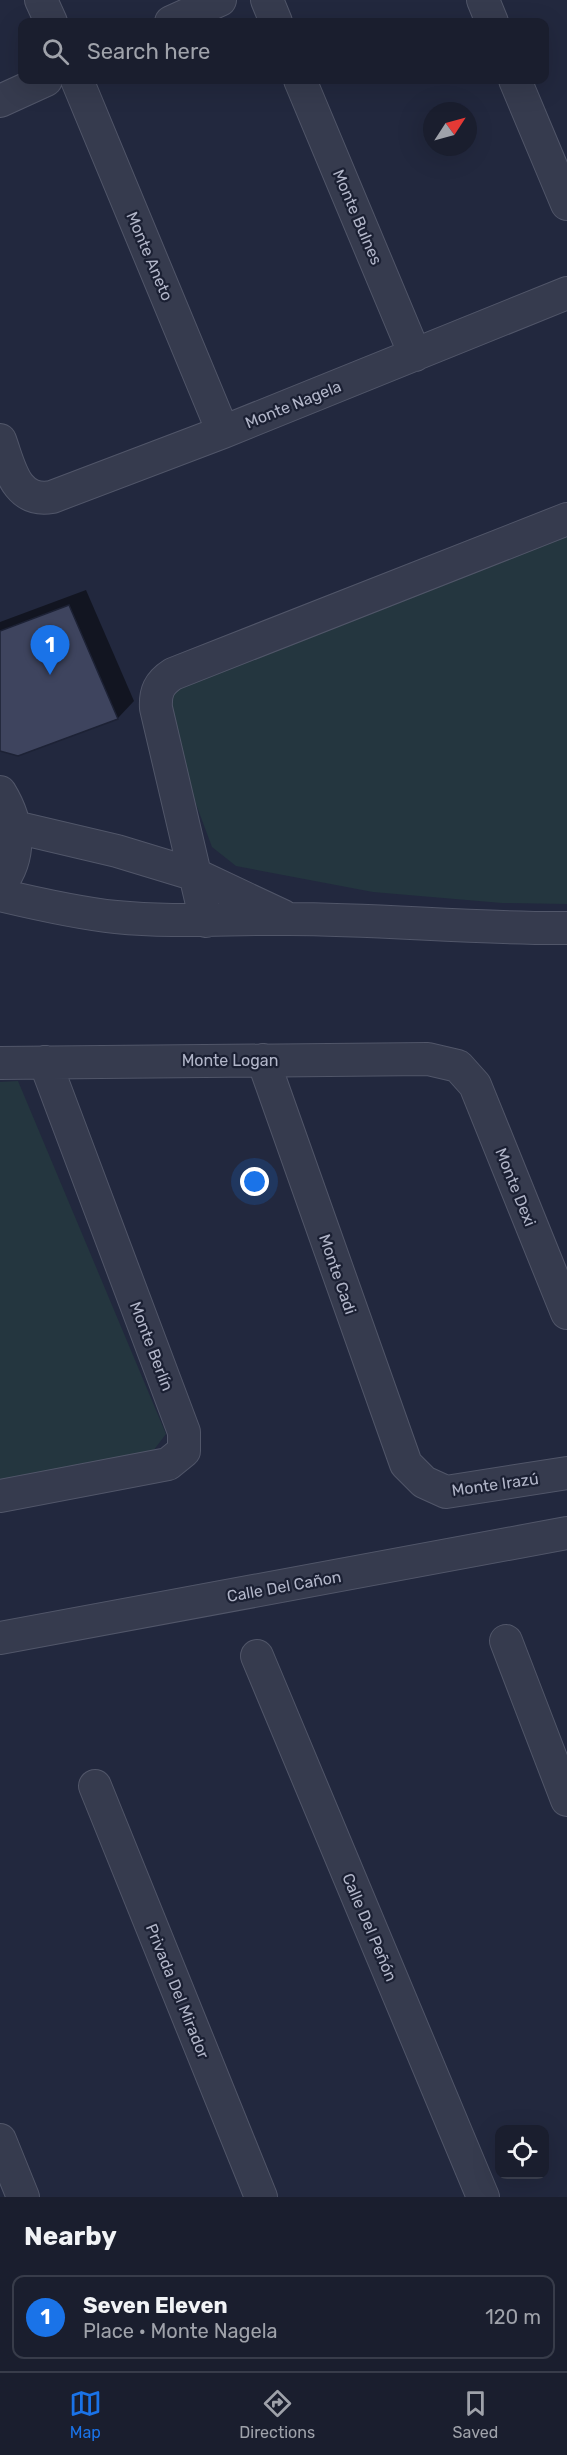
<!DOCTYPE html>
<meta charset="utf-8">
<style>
:root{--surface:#1a1e2e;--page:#272b3a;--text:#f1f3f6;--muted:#9fa2aa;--line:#383c4a;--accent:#1a73e8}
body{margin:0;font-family:Rubik,sans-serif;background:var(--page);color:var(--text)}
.controls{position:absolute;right:18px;bottom:18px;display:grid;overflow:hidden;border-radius:12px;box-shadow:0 6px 24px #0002}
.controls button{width:54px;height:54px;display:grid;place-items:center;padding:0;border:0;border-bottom:2px solid var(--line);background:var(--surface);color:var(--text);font:30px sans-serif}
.compass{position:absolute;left:423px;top:102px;width:54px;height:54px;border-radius:50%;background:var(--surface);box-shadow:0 6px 24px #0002;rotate:54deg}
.you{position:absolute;left:255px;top:1182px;width:21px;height:21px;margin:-15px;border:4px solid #fff;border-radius:50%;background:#1a73e8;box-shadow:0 0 0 9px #1a73e833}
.badge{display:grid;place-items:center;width:39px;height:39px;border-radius:50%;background:var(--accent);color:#fff;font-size:20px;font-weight:700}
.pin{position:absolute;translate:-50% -50px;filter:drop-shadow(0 2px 3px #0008)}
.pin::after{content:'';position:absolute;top:32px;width:21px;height:18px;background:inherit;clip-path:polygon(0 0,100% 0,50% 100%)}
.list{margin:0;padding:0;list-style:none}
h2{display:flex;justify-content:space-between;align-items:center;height:78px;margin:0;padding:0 24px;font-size:26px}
h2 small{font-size:20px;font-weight:400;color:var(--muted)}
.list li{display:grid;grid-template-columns:39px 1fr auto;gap:18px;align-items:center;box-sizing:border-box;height:84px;margin:0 12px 12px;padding:0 12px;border:2px solid var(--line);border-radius:12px}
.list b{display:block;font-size:22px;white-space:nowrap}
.list p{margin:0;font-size:20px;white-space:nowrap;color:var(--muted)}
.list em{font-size:20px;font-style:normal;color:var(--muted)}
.icon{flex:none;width:33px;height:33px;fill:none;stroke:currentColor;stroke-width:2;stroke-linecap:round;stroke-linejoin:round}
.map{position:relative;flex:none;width:567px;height:2197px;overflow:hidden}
.search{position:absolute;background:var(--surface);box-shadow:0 6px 24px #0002;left:18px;right:18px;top:18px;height:66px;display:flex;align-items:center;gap:15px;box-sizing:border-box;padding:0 21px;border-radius:12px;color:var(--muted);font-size:22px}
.sheet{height:174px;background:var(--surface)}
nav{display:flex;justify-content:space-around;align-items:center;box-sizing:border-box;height:84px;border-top:2px solid var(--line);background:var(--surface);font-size:16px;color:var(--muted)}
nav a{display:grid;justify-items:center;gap:3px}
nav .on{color:var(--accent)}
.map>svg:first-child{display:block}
.green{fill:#24363f}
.shadow{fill:#0007}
.building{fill:#3e445e;stroke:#1d2235;stroke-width:1.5}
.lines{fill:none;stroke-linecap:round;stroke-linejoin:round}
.minor-casing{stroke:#515669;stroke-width:34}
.minor{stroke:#363b4e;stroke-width:32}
.labels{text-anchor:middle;stroke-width:4.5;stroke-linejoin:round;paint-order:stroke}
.street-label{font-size:16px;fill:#b2b6c9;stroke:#1b2033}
</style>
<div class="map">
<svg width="567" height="2197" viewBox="0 0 567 2197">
<rect width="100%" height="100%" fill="#22283e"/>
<path class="green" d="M 567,533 L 567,904 L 502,903 L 373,892 L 236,866 L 212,847 L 164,718 L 178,686 Z
M 18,1081 L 166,1434 L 150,1455 L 0,1483 L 0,1082 Z"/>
<path class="shadow" d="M 86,590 L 134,701 L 118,718 L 18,754 L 0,749 L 0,622 Z"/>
<path class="building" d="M 69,605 L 118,719 L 18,756 L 0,751 L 0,631 Z"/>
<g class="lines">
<defs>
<path id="minor" d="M 41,0 L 51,22
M 267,0 L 276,22
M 483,0 L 492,22
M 171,22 L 220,0
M 77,80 L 223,432
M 300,80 L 415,355
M 515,80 L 567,204
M 0,101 L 46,80
M 0,440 C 10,467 15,503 52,497 L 223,432 L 567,293
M 0,792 C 19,823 22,856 0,885
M 15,827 L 117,851 L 196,875 L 283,916
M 0,895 C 38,904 77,913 116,917 C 174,923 232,918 289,919 C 382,919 474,929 567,928
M 206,921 L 156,708 C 155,692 159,683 173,674 L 567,519
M 263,1060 L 406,1464 L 424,1482 L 446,1492 L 567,1473
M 0,1063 L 428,1059 L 458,1066 L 475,1085 L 567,1313
M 0,1496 L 168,1464 L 184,1451 L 184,1432 L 45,1062
M 0,1638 L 567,1533
M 506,1641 L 567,1800
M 257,1656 L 483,2197
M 95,1786 L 261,2197
M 0,2140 L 23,2197"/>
</defs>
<use href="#minor" class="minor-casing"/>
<use href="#minor" class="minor"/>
</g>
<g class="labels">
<g class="street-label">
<text transform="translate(358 217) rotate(67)" y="6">Monte Bulnes</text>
<text transform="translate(150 256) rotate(67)" y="6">Monte Aneto</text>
<text transform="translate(293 404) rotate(-22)" y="6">Monte Nagela</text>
<text x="230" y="1066">Monte Logan</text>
<text transform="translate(516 1187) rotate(68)" y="6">Monte Dexi</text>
<text transform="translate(338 1274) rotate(71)" y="6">Monte Cadi</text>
<text transform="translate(152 1346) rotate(69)" y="6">Monte Berlín</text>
<text transform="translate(495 1484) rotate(-8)" y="6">Monte Irazú</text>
<text transform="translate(284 1586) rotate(-10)" y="6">Calle Del Cañon</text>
<text transform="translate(370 1927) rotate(67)" y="6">Calle Del Peñón</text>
<text transform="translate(178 1991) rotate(68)" y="6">Privada Del Mirador</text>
</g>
</g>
</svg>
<div class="controls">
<button><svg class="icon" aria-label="locate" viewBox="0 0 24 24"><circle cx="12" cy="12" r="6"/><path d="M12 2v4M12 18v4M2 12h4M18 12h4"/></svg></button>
</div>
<svg class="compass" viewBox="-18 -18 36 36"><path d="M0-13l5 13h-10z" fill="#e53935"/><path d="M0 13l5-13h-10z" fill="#9fa2aa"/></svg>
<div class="you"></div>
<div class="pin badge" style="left:50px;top:675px">1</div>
<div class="search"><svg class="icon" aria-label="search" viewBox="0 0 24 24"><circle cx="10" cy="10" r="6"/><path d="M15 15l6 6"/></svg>Search here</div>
</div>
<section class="sheet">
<h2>Nearby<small></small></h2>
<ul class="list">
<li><span class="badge">1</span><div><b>Seven Eleven</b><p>Place · Monte Nagela</p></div><em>120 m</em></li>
</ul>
</section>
<nav>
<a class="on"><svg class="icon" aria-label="map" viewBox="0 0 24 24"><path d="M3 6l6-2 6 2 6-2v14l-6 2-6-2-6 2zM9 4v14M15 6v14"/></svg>Map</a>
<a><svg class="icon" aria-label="directions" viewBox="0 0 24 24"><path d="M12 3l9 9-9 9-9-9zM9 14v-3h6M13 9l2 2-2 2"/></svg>Directions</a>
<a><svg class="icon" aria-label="saved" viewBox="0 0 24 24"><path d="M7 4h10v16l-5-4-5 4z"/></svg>Saved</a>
</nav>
